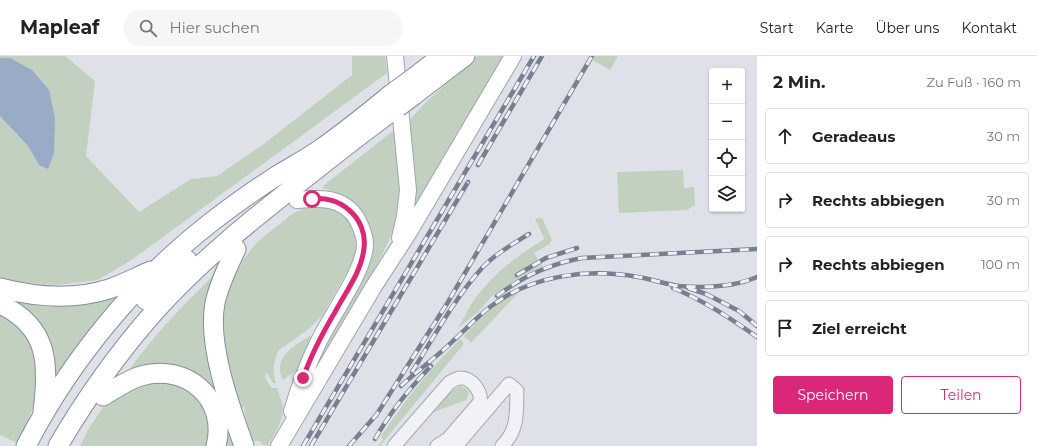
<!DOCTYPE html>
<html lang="de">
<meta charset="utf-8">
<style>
:root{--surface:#fff;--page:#f6f6f6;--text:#222;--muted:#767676;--line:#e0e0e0;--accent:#db2777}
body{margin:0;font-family:Montserrat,sans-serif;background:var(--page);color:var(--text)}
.controls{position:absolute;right:12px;top:12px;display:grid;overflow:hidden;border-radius:4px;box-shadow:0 1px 3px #0004}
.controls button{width:36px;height:36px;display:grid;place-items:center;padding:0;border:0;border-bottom:1px solid var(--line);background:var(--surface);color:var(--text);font:20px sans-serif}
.stop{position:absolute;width:12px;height:12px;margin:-9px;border:3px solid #db2777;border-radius:50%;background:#fff}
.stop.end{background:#db2777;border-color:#fff;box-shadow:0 1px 4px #0008}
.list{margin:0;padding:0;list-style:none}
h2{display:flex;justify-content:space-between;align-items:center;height:52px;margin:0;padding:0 16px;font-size:17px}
h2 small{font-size:13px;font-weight:400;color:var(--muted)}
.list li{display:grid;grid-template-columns:26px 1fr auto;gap:12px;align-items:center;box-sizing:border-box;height:56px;margin:0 8px 8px;padding:0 8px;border:1px solid var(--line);border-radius:4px}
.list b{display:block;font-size:15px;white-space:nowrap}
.list em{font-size:13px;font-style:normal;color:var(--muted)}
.actions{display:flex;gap:8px;padding:12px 16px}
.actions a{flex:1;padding:9px 0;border:1px solid var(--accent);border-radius:4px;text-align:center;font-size:14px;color:var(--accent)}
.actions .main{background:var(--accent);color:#fff}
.icon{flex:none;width:22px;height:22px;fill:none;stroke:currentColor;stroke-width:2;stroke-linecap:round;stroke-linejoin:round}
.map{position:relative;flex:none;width:757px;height:390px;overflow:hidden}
header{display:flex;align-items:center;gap:24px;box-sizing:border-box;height:56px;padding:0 20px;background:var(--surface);border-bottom:1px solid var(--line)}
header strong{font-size:19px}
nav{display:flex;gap:22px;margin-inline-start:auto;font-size:14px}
.search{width:280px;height:36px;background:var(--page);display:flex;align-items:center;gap:10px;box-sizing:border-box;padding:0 14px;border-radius:22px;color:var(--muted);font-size:15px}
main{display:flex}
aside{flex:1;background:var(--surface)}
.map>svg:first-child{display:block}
.green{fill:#c2d1bf}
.water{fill:#99abc7}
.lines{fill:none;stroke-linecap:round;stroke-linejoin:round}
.minor-casing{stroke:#a4a7b1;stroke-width:15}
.major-casing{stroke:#9ea4b3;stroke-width:18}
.highway-casing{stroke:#868d9e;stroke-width:21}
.minor{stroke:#f1f2f6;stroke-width:13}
.major{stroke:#fff;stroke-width:16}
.highway{stroke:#fff;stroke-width:19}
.rail-casing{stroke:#787f91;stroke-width:4.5}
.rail{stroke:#edf0f5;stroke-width:3;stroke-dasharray:9;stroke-linecap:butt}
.highway-bridge-casing{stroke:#868d9e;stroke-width:21;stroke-linecap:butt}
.highway-bridge{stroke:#fff;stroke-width:19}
.route{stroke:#db2777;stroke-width:5}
</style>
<header>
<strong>Mapleaf</strong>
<div class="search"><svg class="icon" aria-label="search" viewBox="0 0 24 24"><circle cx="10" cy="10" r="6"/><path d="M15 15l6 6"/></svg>Hier suchen</div>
<nav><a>Start</a><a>Karte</a><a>Über uns</a><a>Kontakt</a></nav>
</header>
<main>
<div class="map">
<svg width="757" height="390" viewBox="0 0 757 390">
<rect width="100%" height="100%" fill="#dee1e7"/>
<path class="green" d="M 0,0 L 65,0 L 95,25 L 86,100 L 139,156 L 191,123 L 217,120 L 265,87 L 352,19 L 352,0 L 385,0 L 387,17 L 133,203 L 98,224 L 58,229 L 14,226 L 0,221 L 0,60 L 28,90 L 39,109 L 10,2 L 0,2 Z
M 477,0 L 508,0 L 416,156 L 412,153 L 409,65 L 424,48 Z
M 595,0 L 618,0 L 610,14 L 593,4 Z
M 394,74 C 397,103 403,135 396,164 C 389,191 373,215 360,238 C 343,266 326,293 310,321 L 372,182 C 367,151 351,141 323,132 L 323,130 Z
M 683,114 L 684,132 L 694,131 L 695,149 L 687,154 L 619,157 L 617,116 Z
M 315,150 L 328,150 L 339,156 L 350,167 L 357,181 L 357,195 L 353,206 L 322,260 L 310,272 L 278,295 L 274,308 L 274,319 L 276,327 L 273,327 L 266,316 L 265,322 L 272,332 L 277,332 C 279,340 283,346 283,354 C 283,366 273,379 268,390 L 262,388 L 260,385 L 253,385 L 246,364 L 244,350 L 240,356 L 228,313 L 220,257 L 235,214 L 257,186 L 292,158 L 304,152 Z
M 542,162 L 552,184 L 548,189 L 534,197 L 542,210 L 520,221 L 492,240 L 479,255 L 458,272 C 463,264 467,255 472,247 C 490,221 516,200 543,184 L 544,182 L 541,176 L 541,175 L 535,163 Z
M 215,218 L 237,390 L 222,390 L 207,332 L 126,318 C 152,281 183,249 215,218 Z
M 129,231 L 52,333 L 52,325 L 11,248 L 14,240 Z
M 518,237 L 471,287 L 464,280 C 475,267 501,241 518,237 Z
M 0,251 L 40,294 L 42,328 L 19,388 L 0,379 Z
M 310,280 L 313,283 L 299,317 L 295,315 L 283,324 C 282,322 280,318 280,315 C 278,298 298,287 310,280 Z
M 460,283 L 463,286 L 463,289 L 380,390 L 378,390 L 383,384 L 381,380 L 407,343 L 437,307 Z
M 174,324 L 206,346 L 212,390 L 80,390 L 89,372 L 106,347 L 127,332 Z
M 460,330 L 467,333 L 469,338 L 466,344 L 434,356 L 449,337 Z"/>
<path class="water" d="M 0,2 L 10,2 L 32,14 L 49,34 L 55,62 L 54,97 L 48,113 L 39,109 L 28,90 L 0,60 Z"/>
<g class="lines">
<defs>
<path id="minor" d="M 394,390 L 449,327 C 452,325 456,322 461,322 C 472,322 482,336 480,346 L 448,383 L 437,390
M 456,390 L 509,328 L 517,335 C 516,357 519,373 502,390"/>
<path id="major" d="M 395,0 L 408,134 L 405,160 L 400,182
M 292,355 C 299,332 307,309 318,287 C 330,261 364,216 365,189 C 365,179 361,171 357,163 C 343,140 319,142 297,144
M 279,390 L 374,230 L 409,176 L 513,0"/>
<path id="highway" d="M 412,23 L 442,0
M 414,39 L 465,0
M 236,193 C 228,210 219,228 215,247 C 207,288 230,351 244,390
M 0,232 C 35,241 74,244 109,233 C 124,228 137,221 151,215
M 146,244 L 187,204
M 0,248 C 49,271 49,308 43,355
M 103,340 C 115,333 127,324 141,320 C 187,307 228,343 216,390
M 26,390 C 71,303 137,223 214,164 C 235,148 256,133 278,119 C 293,110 308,102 322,92 C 345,76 367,58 389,40
M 58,390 C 86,342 118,297 155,255 C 201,204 255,161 309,119 C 338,96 367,73 398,51"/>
</defs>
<use href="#minor" class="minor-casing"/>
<use href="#major" class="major-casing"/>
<use href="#highway" class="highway-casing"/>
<use href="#minor" class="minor"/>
<use href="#major" class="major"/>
<use href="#highway" class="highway"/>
<defs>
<path id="rail" d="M 478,109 L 542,0
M 517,219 L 546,202 L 577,192
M 673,232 C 703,244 730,262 757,281
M 688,232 L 706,238 L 739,255 L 757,270
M 497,240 C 523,220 549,208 582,202 L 757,193
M 412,316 C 434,281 454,243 482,212 C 495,198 513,188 529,178
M 401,330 C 418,314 437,301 454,284 C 466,273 477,261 490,251 C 531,219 588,212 638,221 C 651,223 665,228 679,230 C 704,232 734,231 757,221
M 375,383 C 390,356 410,332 431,310
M 303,390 L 534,0
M 311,390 L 468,126
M 349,390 L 377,358 L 448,246 L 592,0"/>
</defs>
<use href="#rail" class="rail-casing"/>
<use href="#rail" class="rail"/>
<defs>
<path id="highway-bridge" d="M 389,40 L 412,23
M 398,51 L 414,39"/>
</defs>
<use href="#highway-bridge" class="highway-bridge-casing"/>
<use href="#highway-bridge" class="highway-bridge"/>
</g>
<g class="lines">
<path class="route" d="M 303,322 C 311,299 322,278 335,256 C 345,237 362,215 364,192 C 366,178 360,163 349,154 C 339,145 325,141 312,143"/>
</g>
</svg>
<div class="controls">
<button>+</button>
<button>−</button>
<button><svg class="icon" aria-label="locate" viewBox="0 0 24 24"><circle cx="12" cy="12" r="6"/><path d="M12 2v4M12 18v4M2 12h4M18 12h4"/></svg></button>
<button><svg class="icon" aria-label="layers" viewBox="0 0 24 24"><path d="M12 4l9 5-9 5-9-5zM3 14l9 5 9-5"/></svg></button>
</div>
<div class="stop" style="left:312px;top:143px"></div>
<div class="stop end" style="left:303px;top:322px"></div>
</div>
<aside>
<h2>2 Min.<small>Zu Fuß · 160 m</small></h2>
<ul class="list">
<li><svg class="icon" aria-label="ahead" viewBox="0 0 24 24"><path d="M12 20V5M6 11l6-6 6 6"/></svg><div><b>Geradeaus</b></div><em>30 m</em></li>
<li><svg class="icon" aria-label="right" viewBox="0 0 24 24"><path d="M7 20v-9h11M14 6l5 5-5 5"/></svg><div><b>Rechts abbiegen</b></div><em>30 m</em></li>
<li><svg class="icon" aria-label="right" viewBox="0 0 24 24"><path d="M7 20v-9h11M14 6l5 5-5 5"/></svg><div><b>Rechts abbiegen</b></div><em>100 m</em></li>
<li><svg class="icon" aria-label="arrive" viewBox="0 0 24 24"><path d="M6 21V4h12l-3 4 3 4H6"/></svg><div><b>Ziel erreicht</b></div></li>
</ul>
<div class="actions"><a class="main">Speichern</a><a>Teilen</a></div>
</aside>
</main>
